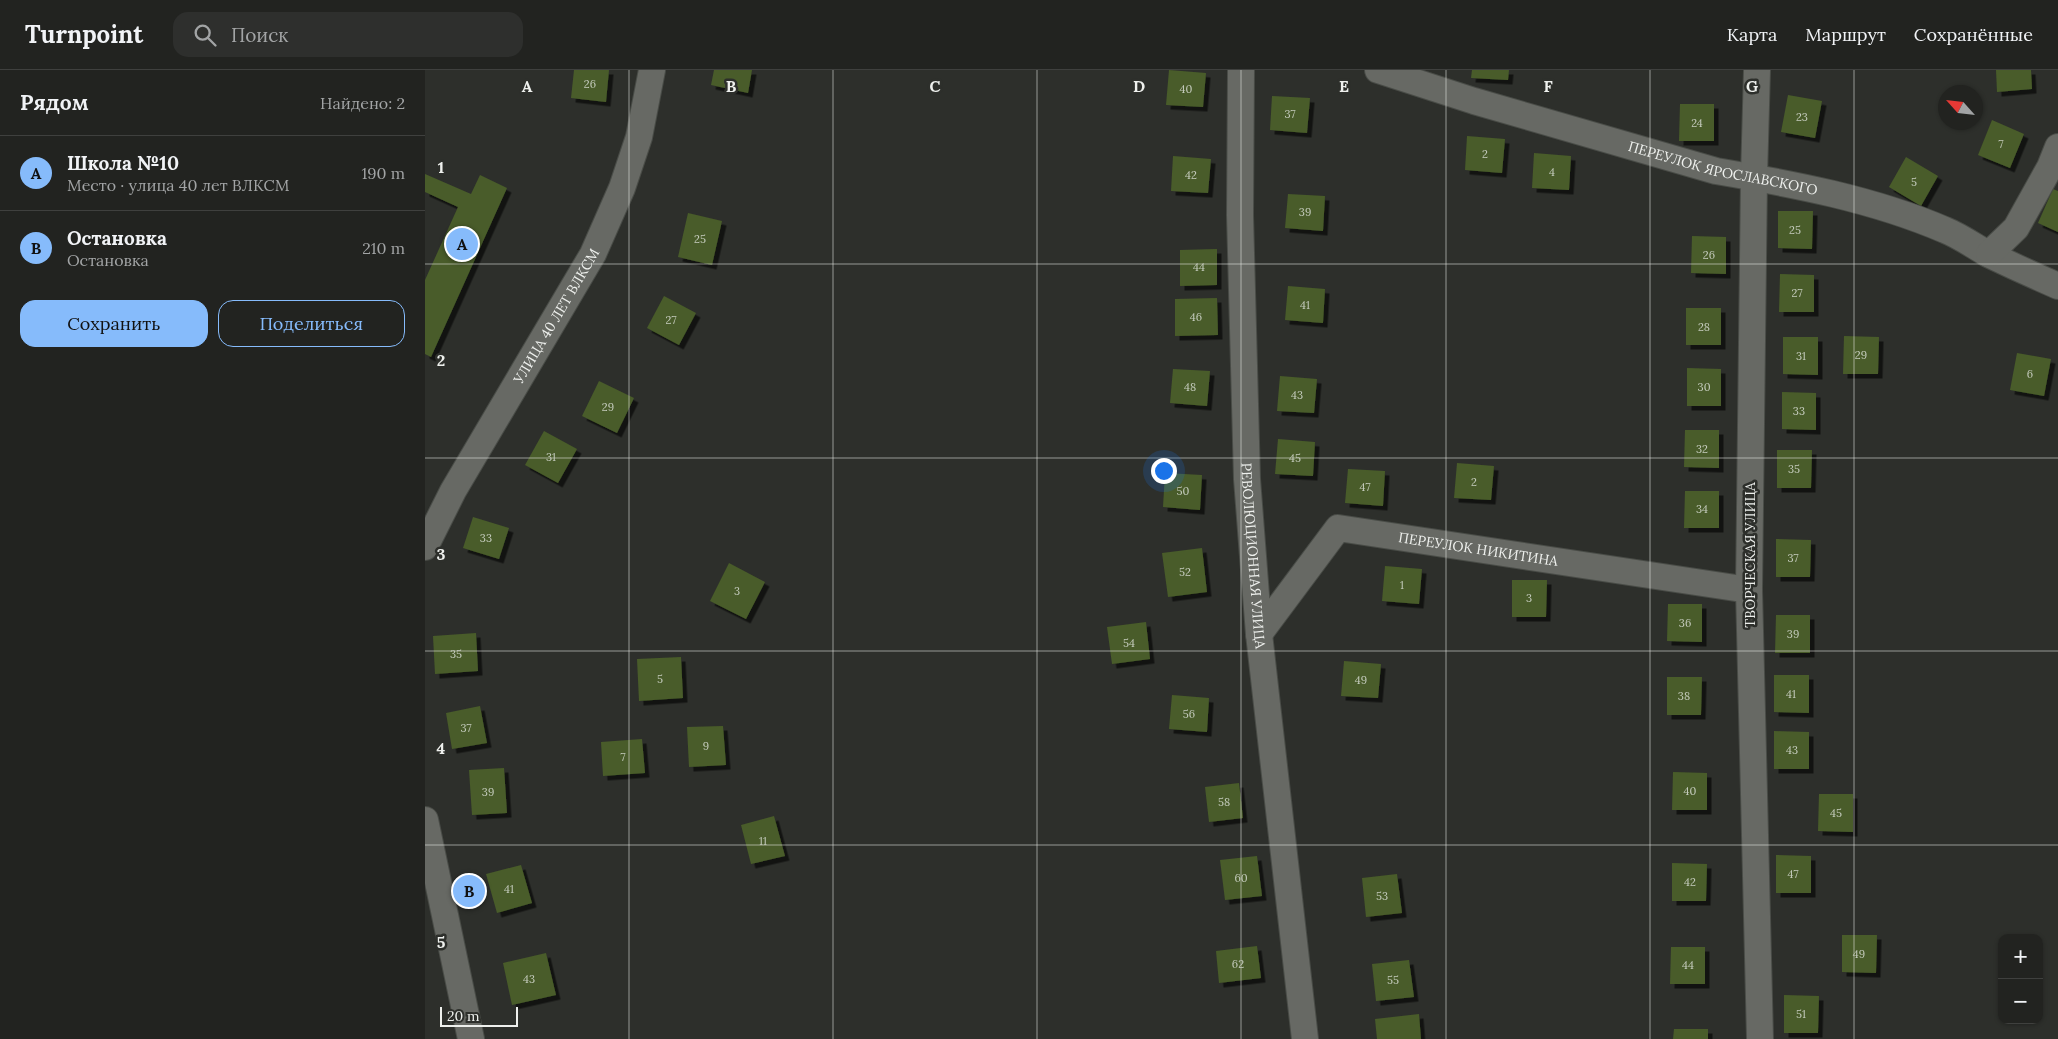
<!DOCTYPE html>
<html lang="ru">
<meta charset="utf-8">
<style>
:root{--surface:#222320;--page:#2e2f2d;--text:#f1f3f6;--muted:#a2a4a5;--line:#3f403e;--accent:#86bbfb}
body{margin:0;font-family:Lora,serif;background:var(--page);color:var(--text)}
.controls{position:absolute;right:15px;bottom:15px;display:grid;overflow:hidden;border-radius:10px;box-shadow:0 1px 4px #0004}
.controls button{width:45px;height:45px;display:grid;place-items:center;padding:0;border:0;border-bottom:1px solid var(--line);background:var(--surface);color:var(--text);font:25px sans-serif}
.compass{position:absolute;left:1513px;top:15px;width:45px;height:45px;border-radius:50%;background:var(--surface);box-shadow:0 1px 4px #0004;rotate:297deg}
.scale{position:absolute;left:15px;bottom:12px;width:78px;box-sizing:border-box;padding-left:5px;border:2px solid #eef0ed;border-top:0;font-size:14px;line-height:18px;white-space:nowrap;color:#eef0ed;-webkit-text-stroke:4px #2d2f2b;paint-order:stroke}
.you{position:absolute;left:738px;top:400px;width:18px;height:18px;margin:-12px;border:4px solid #fff;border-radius:50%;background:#1a73e8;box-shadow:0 0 0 8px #1a73e833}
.badge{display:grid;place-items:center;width:32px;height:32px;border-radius:50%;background:var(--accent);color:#111;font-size:16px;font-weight:700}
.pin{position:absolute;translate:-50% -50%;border:2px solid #fff;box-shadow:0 1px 5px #0006}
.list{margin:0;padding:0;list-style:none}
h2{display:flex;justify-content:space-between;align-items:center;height:65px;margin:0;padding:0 20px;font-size:21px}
h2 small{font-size:16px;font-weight:400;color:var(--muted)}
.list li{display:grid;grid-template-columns:32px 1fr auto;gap:15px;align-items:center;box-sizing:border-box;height:75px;padding:0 20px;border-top:1px solid var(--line)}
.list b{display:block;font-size:19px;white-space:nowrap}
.list p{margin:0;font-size:16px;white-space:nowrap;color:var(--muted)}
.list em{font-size:16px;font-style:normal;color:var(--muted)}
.actions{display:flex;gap:10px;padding:15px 20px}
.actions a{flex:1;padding:11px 0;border:1px solid var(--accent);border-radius:15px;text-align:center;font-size:18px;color:var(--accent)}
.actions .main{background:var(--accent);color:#111}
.icon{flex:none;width:28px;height:28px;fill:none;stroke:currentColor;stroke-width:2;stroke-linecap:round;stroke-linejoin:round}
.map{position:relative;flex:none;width:1633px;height:969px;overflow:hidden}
header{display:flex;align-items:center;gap:30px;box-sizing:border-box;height:70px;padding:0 25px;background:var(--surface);border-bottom:1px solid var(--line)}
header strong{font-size:24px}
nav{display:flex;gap:28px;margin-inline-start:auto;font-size:18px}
.search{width:350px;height:45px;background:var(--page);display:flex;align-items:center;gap:12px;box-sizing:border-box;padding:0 18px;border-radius:15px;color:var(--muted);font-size:19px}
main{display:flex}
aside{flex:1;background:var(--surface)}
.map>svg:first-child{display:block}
.building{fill:#485c29;filter:url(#shadow)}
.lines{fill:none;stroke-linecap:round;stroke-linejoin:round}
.minor-casing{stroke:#494c47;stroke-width:28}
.minor{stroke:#676964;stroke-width:26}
.grid{fill:none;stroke:#eef0ed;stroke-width:1;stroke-opacity:0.55}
.labels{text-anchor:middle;stroke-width:5;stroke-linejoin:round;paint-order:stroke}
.number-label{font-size:11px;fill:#c4cbbc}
.street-label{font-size:14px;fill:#eef0ed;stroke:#2d2f2b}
.grid-label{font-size:16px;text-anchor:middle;font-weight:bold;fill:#eef0ed;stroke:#2d2f2b;stroke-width:5;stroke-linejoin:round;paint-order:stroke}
</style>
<header>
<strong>Turnpoint</strong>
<div class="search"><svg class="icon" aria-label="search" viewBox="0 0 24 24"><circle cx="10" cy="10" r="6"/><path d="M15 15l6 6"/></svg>Поиск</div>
<nav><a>Карта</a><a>Маршрут</a><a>Сохранённые</a></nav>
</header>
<main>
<aside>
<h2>Рядом<small>Найдено: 2</small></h2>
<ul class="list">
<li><span class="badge">A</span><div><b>Школа №10</b><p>Место · улица 40 лет ВЛКСМ</p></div><em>190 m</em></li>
<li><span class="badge">B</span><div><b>Остановка</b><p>Остановка</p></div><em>210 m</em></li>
</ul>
<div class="actions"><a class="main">Сохранить</a><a>Поделиться</a></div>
</aside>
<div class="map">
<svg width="1633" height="969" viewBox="0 0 1633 969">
<defs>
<filter id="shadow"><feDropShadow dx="4.5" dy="4.5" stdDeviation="0" flood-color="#0009"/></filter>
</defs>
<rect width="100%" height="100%" fill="#2d2f2b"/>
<path class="building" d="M 149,0 L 184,0 L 181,32 L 146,28 Z
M 289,0 L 327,0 L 323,23 L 286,15 Z
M 744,0 L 781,3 L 778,37 L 741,35 Z
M 1047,0 L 1084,0 L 1083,10 L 1046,8 Z
M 1571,0 L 1606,0 L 1607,19 L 1572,22 Z
M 1363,25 L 1397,31 L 1390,68 L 1356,62 Z
M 847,26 L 885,28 L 882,63 L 845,60 Z
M 1255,34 L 1289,34 L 1289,71 L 1254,71 Z
M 1567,50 L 1599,64 L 1585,98 L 1553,85 Z
M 1042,66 L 1080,69 L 1077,103 L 1040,100 Z
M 1109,83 L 1146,86 L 1144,120 L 1107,118 Z
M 748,86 L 786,89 L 783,123 L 746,121 Z
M 1481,87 L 1513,106 L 1496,136 L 1464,117 Z
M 0,104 L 46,124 L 55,105 L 82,118 L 6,287 L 0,284 L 0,210 L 33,137 L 0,122 Z
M 1628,119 L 1633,121 L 1633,162 L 1613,153 Z
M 863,124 L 900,126 L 898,161 L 860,158 Z
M 1353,141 L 1388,141 L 1387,179 L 1353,178 Z
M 263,143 L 297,151 L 287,195 L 253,187 Z
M 1267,166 L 1301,167 L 1301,204 L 1266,203 Z
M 792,179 L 792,215 L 755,216 L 755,180 Z
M 1355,204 L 1389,205 L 1389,242 L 1354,242 Z
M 863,216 L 900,219 L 898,253 L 860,250 Z
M 239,226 L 271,243 L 254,275 L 222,258 Z
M 792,228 L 793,265 L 750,266 L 750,229 Z
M 1261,238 L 1296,238 L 1296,275 L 1261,275 Z
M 1419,266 L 1454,267 L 1453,304 L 1418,304 Z
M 1358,267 L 1393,267 L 1393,305 L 1358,304 Z
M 1592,283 L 1626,289 L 1619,326 L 1585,320 Z
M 1262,298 L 1296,299 L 1296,336 L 1262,336 Z
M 748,299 L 785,301 L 782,336 L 745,333 Z
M 855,306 L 892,309 L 889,343 L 852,341 Z
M 174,311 L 209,328 L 192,363 L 157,346 Z
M 1357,322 L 1391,323 L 1391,360 L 1357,359 Z
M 1260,360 L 1294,360 L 1294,398 L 1259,397 Z
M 119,361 L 152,379 L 133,413 L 100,395 Z
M 853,369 L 890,372 L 888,406 L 850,404 Z
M 1352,380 L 1387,380 L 1386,418 L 1352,418 Z
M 1032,393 L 1069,396 L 1066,430 L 1029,428 Z
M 923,399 L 960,401 L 958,436 L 920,433 Z
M 740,403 L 777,405 L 775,440 L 738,437 Z
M 1260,421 L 1294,421 L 1294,458 L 1259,458 Z
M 48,447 L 84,458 L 74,489 L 38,478 Z
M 1351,469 L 1386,470 L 1385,507 L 1351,507 Z
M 777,478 L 782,522 L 743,527 L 737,483 Z
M 304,493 L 340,512 L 321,549 L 285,531 Z
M 960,496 L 997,499 L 994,534 L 957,531 Z
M 1087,510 L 1122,510 L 1121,547 L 1087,547 Z
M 1243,534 L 1277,534 L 1277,572 L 1242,571 Z
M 1351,545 L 1385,545 L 1385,583 L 1350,583 Z
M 721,552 L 725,589 L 687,594 L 682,557 Z
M 51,563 L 53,601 L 10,604 L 8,566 Z
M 256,587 L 258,628 L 214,631 L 212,589 Z
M 919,591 L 956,594 L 953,628 L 916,626 Z
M 1349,605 L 1384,605 L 1384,643 L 1349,642 Z
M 1242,607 L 1277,607 L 1276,645 L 1242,645 Z
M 747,625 L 784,628 L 782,662 L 744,659 Z
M 55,636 L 62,673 L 27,679 L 21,643 Z
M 298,656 L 301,695 L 264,697 L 262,657 Z
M 1349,661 L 1384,662 L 1384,699 L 1349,699 Z
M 217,669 L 220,703 L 178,706 L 176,672 Z
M 79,698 L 82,743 L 47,745 L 44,700 Z
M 1248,702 L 1282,703 L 1282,740 L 1247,740 Z
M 814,713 L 818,748 L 784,752 L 780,717 Z
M 1394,724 L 1428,724 L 1428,762 L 1393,761 Z
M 349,746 L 360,786 L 326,794 L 316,755 Z
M 1351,785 L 1386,786 L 1386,823 L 1351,823 Z
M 832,786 L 837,826 L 800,830 L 795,790 Z
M 1247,793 L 1282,794 L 1281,831 L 1247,831 Z
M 96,795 L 107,833 L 72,843 L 61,804 Z
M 972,804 L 977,843 L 941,847 L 937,808 Z
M 1417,865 L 1452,865 L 1451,903 L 1417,902 Z
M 832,876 L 836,908 L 794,913 L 791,881 Z
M 1246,877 L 1280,877 L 1280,914 L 1245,914 Z
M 121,883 L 131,925 L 87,935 L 78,893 Z
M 984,890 L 989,927 L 951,931 L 947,894 Z
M 1359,925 L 1394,926 L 1393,963 L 1359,963 Z
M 994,944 L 996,969 L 952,969 L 950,949 Z
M 1249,959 L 1283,959 L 1283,969 L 1248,969 Z"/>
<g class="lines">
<defs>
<g id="minor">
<path id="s1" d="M 816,0 L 815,145 L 822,409 L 834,564 L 880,969"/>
<path id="s2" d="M 953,0 L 1049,31 L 1291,101 C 1368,114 1448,129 1520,160 C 1535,166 1549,176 1563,184 C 1586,195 1610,206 1633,216"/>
<path d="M 1332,0 L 1329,107 L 1324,520 L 1335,969"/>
<path d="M 1564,184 L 1591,158 L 1625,97 L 1633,77"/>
<path id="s3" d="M 0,477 L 28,421 L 168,184 L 197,118 L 214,67 L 227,0"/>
<path id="s4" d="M 834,564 L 913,458 L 1324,520"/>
<path d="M 0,750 L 46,969"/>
</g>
</defs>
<use href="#minor" class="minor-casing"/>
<use href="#minor" class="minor"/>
</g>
<path class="grid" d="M 204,0 L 204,969M 408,0 L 408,969M 612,0 L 612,969M 816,0 L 816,969M 1021,0 L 1021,969M 1225,0 L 1225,969M 1429,0 L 1429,969M 0,194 L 1633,194M 0,388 L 1633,388M 0,581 L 1633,581M 0,775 L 1633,775"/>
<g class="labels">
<g class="number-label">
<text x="165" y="18">26</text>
<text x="761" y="23">40</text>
<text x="865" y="48">37</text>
<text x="1377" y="51">23</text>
<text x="1272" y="57">24</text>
<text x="1576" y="78">7</text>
<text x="1060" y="88">2</text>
<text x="1127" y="106">4</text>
<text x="766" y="109">42</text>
<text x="1489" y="116">5</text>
<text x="880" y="146">39</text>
<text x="1370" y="164">25</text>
<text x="275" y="173">25</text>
<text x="1284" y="189">26</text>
<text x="774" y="201">44</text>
<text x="1372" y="227">27</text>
<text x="880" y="239">41</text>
<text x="771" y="251">46</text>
<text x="246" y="254">27</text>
<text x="1279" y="261">28</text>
<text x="1436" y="289">29</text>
<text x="1376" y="290">31</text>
<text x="1605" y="308">6</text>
<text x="765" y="321">48</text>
<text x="1279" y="321">30</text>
<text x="872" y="329">43</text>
<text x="183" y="341">29</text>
<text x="1374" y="345">33</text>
<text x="1277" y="383">32</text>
<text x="126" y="391">31</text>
<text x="870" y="392">45</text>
<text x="1369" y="403">35</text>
<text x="1049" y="416">2</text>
<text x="940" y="421">47</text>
<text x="758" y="425">50</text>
<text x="1277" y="443">34</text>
<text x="61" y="472">33</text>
<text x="1368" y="492">37</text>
<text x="760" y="506">52</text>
<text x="977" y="519">1</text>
<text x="312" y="525">3</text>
<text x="1104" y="532">3</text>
<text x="1260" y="557">36</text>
<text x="1368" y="568">39</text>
<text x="704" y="577">54</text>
<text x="31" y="588">35</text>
<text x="235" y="613">5</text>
<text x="936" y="614">49</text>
<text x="1366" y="628">41</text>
<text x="1259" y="630">38</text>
<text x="764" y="648">56</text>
<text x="41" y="662">37</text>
<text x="281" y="680">9</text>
<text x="1367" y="684">43</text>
<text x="198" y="691">7</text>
<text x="1265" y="725">40</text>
<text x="63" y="726">39</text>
<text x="799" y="736">58</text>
<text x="1411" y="747">45</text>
<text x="338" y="775">11</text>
<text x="1368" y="808">47</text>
<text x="816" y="812">60</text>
<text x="1265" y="816">42</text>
<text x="84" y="823">41</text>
<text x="957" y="830">53</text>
<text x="1434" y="888">49</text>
<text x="813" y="898">62</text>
<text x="1263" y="899">44</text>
<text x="104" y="913">43</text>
<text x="968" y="914">55</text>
<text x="1376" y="948">51</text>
</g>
<g class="street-label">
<text dy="5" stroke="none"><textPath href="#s2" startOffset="359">ПЕРЕУЛОК ЯРОСЛАВСКОГО</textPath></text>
<text dy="5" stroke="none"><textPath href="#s3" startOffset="266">УЛИЦА 40 ЛЕТ ВЛКСМ</textPath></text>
<text dy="5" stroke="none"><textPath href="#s4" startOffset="274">ПЕРЕУЛОК НИКИТИНА</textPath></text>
<text transform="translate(1325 485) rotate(-90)" y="5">ТВОРЧЕСКАЯ УЛИЦА</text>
<text dy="5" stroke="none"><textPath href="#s1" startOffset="486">РЕВОЛЮЦИОННАЯ УЛИЦА</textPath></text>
</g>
</g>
<g class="grid-label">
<text x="102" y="22">A</text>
<text x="306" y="22">B</text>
<text x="510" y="22">C</text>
<text x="714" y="22">D</text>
<text x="919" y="22">E</text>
<text x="1123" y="22">F</text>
<text x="1327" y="22">G</text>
<text x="16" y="103">1</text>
<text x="16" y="296">2</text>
<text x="16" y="490">3</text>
<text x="16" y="684">4</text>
<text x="16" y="878">5</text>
</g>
</svg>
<div class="controls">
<button>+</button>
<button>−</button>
</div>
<svg class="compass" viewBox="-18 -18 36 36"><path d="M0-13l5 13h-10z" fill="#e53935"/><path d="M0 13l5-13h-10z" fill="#a2a4a5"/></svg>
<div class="scale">20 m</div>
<div class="you"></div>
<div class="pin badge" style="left:37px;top:174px">A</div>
<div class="pin badge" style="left:44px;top:821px">B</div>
</div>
</main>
